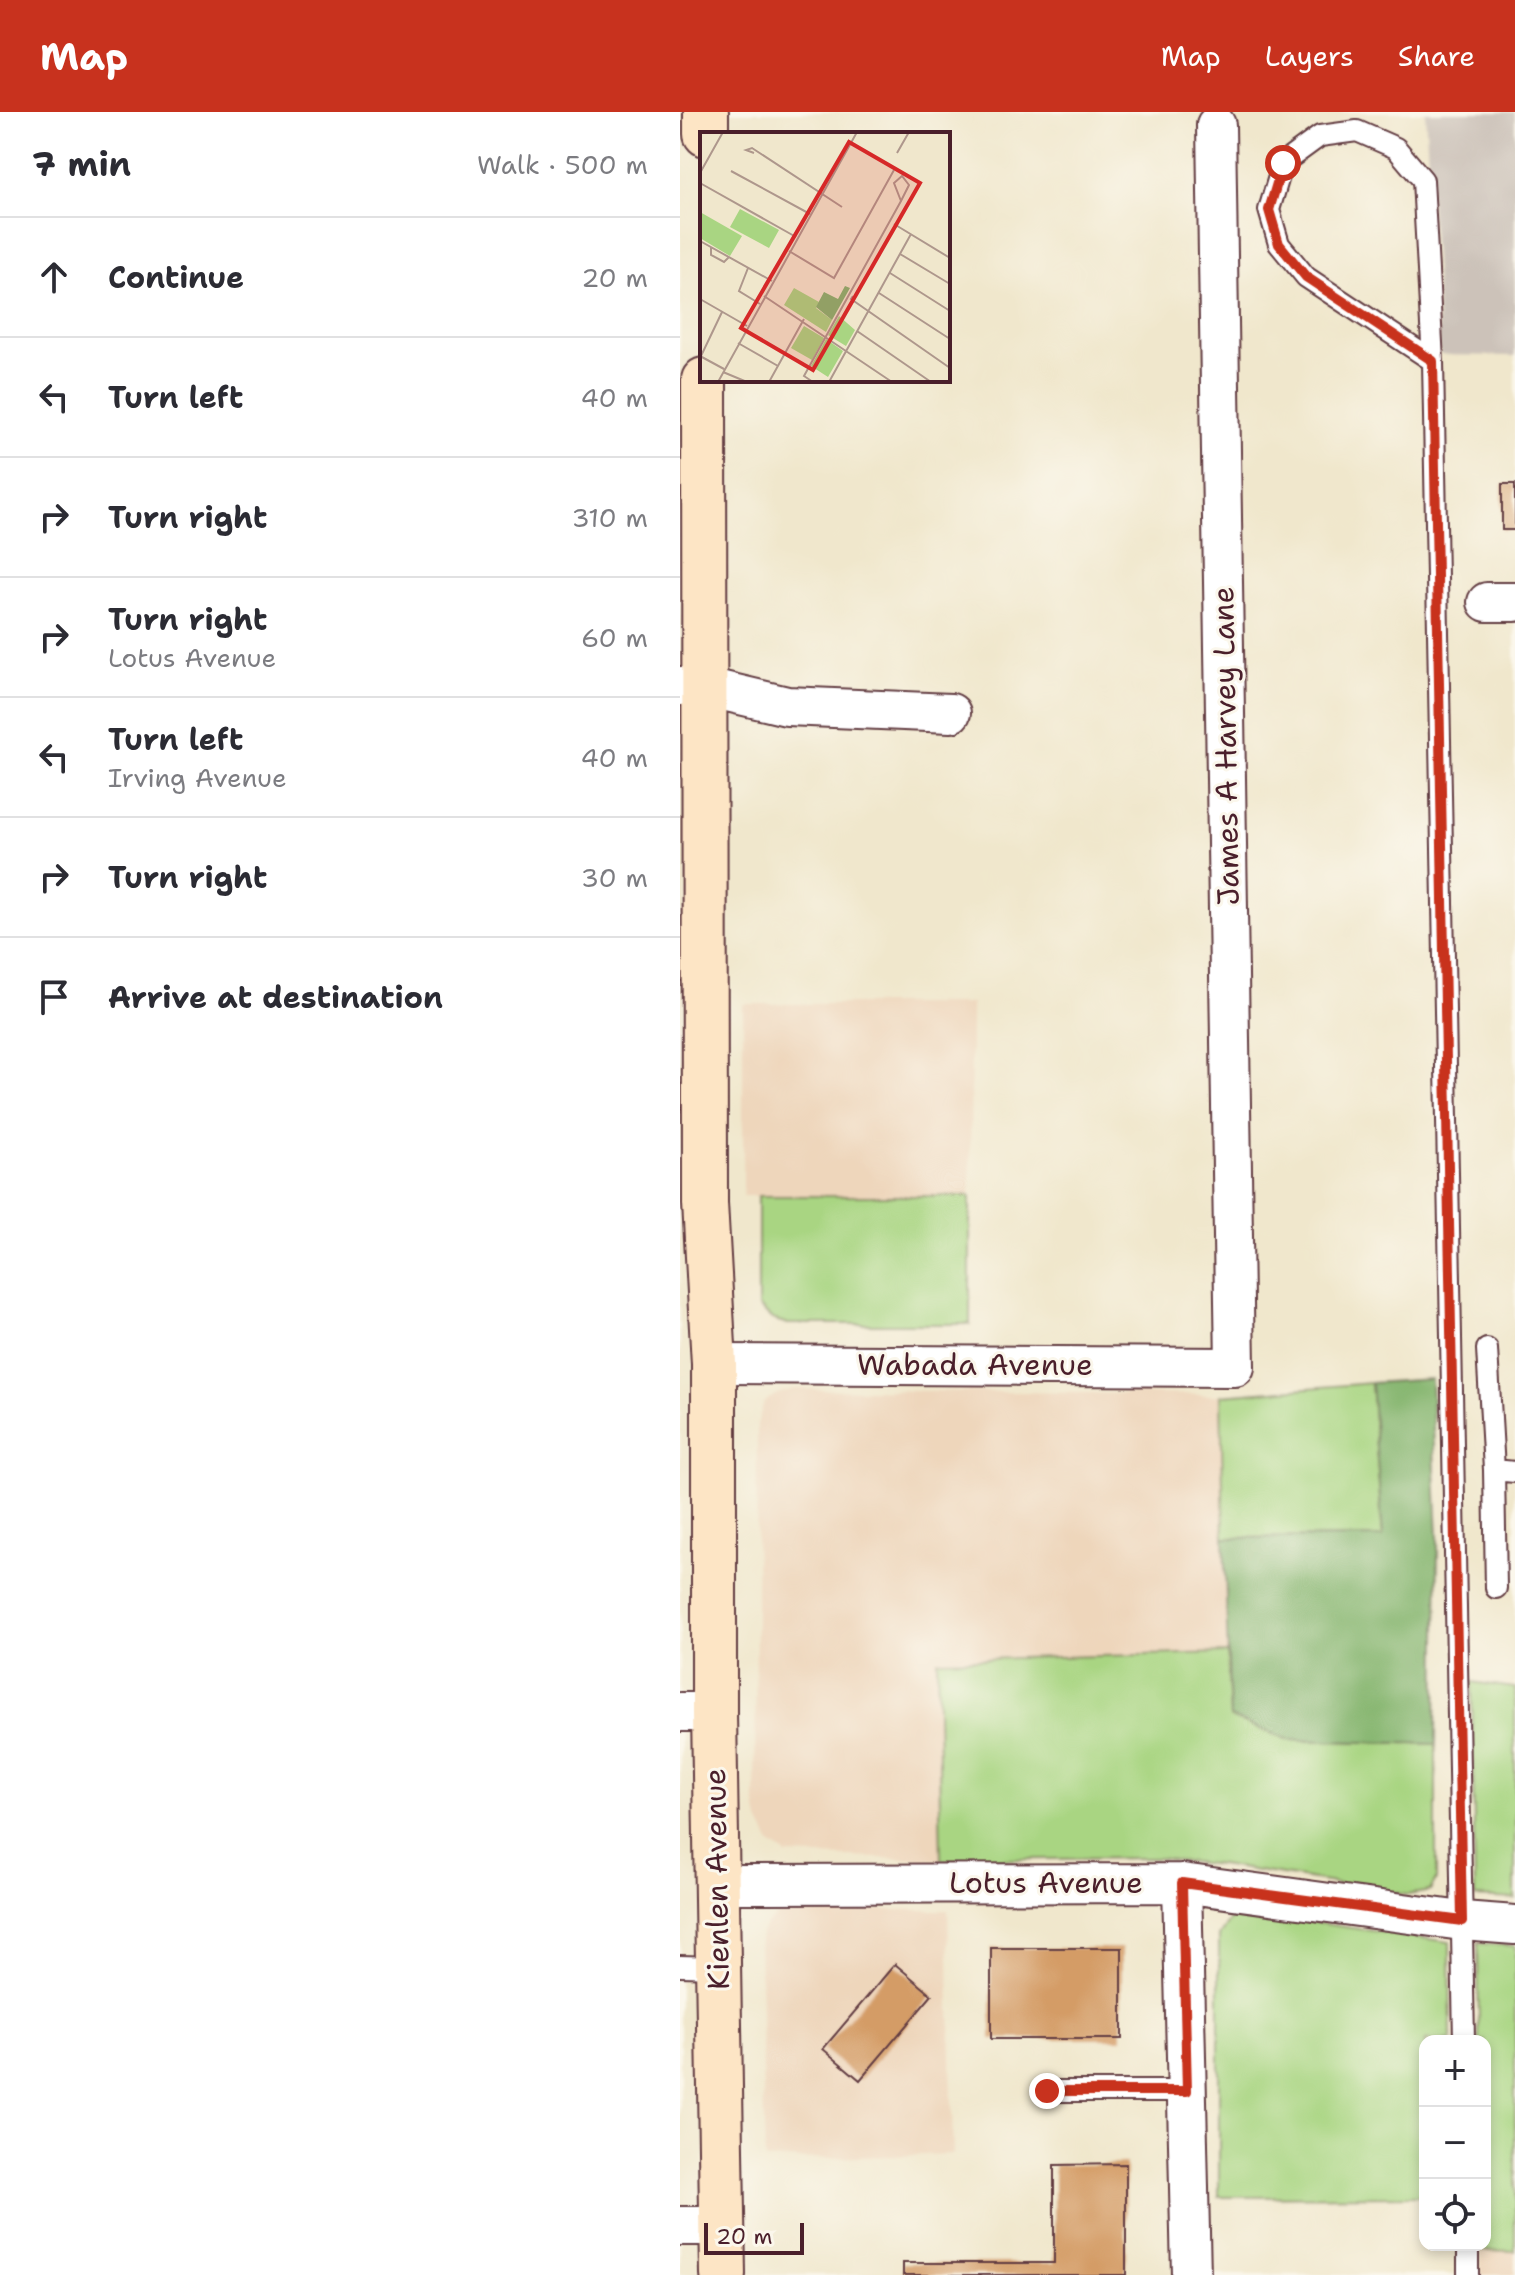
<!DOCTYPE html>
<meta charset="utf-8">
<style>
:root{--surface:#fff;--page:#f2f2f3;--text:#2b2b33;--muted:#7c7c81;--line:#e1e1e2;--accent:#c8321e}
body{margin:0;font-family:"Shantell Sans",sans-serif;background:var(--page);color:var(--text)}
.controls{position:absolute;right:24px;bottom:24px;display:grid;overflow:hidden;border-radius:16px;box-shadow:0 4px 12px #0003}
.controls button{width:72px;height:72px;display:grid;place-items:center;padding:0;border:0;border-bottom:2px solid var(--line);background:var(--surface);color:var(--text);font:40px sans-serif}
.scale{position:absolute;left:24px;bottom:20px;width:100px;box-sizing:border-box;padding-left:8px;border:4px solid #4a1f2b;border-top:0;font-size:22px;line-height:28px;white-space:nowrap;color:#4a1f2b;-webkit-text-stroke:6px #fbf7ec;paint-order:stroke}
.stop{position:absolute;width:24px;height:24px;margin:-18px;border:6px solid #c8321e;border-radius:50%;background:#fff}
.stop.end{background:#c8321e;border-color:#fff;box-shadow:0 2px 8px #0008}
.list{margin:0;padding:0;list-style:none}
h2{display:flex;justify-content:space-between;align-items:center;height:104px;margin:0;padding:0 32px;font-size:34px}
h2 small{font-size:26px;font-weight:400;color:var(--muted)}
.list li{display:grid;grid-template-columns:52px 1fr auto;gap:24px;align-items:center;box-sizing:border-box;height:120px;padding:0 32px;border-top:2px solid var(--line)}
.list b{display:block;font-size:30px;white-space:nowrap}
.list p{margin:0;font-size:26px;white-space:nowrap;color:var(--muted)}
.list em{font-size:26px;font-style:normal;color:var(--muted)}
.icon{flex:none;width:44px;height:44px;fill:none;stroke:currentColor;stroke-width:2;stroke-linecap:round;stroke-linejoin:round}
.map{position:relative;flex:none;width:835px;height:2163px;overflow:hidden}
header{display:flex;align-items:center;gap:48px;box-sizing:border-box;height:112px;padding:0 40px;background:var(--accent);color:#fff}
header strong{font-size:38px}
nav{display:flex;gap:44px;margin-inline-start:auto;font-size:28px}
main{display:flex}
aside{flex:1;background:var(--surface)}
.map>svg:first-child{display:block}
.built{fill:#eed6bb}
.industrial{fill:#ccc2b9}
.green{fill:#a9d582;stroke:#7a7a56;stroke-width:2}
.forest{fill:#86b670;stroke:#686a4e;stroke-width:2}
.building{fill:#d49c66}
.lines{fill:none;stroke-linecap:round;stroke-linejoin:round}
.lane-casing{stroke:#633d43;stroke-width:24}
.street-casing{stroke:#633d43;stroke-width:42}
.secondary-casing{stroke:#633d43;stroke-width:48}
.lane{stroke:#fff;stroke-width:20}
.street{stroke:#fff;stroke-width:38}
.secondary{stroke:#fde5c5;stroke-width:44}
.route{stroke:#c8321e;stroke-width:10}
.labels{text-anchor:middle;stroke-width:6;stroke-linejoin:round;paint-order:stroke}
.street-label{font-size:30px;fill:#4a1f2b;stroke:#fbf7ec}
.inset-road{fill:none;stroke:#ae978c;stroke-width:2}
.view{fill:#d62828;fill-opacity:0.15;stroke:#d62828;stroke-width:4}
.inset-edge{fill:none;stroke:#4a1f2b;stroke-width:4}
</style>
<header>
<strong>Map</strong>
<nav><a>Map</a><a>Layers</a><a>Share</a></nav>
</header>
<main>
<aside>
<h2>7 min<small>Walk · 500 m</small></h2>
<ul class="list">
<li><svg class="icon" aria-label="ahead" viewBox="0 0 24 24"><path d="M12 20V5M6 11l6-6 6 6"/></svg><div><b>Continue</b></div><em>20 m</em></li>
<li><svg class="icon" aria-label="left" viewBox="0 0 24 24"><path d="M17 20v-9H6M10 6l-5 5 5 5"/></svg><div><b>Turn left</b></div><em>40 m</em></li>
<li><svg class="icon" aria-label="right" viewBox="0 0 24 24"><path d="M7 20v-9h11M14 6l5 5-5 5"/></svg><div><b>Turn right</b></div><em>310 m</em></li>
<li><svg class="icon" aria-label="right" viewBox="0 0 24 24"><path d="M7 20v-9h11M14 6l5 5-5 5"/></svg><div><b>Turn right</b><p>Lotus Avenue</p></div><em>60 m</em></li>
<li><svg class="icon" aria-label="left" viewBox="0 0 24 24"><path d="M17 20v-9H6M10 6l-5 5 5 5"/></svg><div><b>Turn left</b><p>Irving Avenue</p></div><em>40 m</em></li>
<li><svg class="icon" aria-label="right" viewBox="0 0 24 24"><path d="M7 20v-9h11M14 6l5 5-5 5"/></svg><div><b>Turn right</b></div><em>30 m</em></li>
<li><svg class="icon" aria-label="arrive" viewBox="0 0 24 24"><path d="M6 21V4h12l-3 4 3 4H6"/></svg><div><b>Arrive at destination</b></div></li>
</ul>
</aside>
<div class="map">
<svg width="835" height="2163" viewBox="0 0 835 2163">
<rect width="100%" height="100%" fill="#fbf7ec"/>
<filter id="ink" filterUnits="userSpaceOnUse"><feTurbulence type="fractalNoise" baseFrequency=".0125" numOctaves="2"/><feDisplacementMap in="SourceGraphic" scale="16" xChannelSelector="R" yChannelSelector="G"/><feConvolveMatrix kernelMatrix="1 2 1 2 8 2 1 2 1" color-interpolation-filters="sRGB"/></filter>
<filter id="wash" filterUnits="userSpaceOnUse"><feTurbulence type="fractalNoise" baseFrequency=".006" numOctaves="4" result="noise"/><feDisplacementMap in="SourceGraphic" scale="32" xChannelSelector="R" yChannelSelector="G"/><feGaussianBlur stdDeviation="1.8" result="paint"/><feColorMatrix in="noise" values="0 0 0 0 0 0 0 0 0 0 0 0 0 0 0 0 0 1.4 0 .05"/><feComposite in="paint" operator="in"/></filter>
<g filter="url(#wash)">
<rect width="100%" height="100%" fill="#f0e7cc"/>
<path class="built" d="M 63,892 L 291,892 L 290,1084 L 63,1084 Z
M 114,1277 L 541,1283 L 547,1541 L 258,1548 L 261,1748 L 107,1743 L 91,1732 L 79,1709 L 75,1686 L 77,1312 L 84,1290 L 97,1282 Z
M 120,1798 L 268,1798 L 273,2042 L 85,2048 L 79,1827 L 85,1813 L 102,1800 Z
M 801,2138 L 835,2139 L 835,2163 L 801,2163 Z"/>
<path class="industrial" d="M 745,0 L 835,0 L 835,244 L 760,243 Z"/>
<path class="green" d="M 78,1084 L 290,1084 L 290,1212 L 108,1212 L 92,1207 L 78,1194 Z
M 691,1271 L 703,1425 L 544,1426 L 541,1283 Z
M 547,1541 L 550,1605 L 609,1628 L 756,1632 L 756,1768 L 750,1779 L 728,1783 L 540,1753 L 476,1746 L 261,1748 L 257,1548 Z
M 792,1570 L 835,1576 L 835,1787 L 795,1785 Z
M 568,1801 L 770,1830 L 771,1929 L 745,1929 L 745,2084 L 539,2085 L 539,1824 L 551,1806 Z
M 798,1831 L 835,1834 L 835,2139 L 801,2138 L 801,2133 L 805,2133 L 805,1929 L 799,1929 Z"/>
<path class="forest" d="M 751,1267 L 758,1425 L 756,1632 L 609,1628 L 550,1605 L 544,1426 L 703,1425 L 691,1271 Z"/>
<g id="blocks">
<path class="building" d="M 822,372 L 835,372 L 835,418 L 822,418 Z
M 311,1836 L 442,1836 L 442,1927 L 311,1927 Z
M 215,1852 L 252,1883 L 180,1968 L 143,1937 Z
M 446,2052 L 446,2163 L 223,2163 L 223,2151 L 374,2151 L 374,2053 Z"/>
</g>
</g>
<g filter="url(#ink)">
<use href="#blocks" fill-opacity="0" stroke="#633d43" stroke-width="2"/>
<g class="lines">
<defs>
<path id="lane" d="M 753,249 L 626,165 L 599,132 L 589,98 L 603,51 L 640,24 L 677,19 L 716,36 L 743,68 L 753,249 L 784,1929
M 807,1237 L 814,1358 L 835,1360
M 814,1358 L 816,1476
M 0,1854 L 39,1855
M 367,1979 L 507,1979
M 788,2133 L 788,2163"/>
<path id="street" d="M 807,490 L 835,490
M 0,574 L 22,574 L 107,594 L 271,601
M 34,1252 L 555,1255 L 536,13
M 0,1600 L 34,1600
M 502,1771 L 511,2163
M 38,1772 L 502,1771 L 782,1809 L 835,1813
M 0,2114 L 41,2114"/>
<path id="secondary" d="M 26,22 L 26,0
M 24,268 L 25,1091 L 34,1252 L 34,1600 L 43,2163"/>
</defs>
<use href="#lane" class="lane-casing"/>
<use href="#street" class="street-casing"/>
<use href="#secondary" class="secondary-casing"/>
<use href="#lane" class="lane"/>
<use href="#street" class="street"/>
<use href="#secondary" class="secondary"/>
</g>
</g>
<g class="lines" filter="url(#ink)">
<path class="route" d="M 367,1979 L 507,1979 L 502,1771 L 782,1809 L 753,249 L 626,165 L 599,132 L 589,98 L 603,51"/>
</g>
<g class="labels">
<g class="street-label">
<text transform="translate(546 634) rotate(-91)" y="10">James A Harvey Lane</text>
<text x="295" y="1263">Wabada Avenue</text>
<text transform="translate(37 1767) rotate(-91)" y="10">Kienlen Avenue</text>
<text x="366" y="1781">Lotus Avenue</text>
</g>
</g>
<g transform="translate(20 20)">
<rect width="250" height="250" fill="#f0e7cc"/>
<path d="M 40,77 L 79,98 L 69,116 L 30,95 ZM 0,80 L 42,104 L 30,124 L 0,106 ZM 94,156 L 119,170 L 116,176 L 132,188 L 126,200 L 84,173 ZM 139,184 L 155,198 L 146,214 L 128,203 ZM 104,194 L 124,206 L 112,228 L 91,216 ZM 126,207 L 143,219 L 128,245 L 111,234 Z" fill="#a9d582"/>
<path d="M 145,154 L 150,156 L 132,188 L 116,175 L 124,160 L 138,167 Z" fill="#86b670"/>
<path class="inset-road" d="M 54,21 L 46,18 L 52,16 L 142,75M 197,21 L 209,0M 31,39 L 110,82M 0,41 L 23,0M 0,51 L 96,105M 194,92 L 250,126M 0,109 L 72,149M 11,115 L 11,123 L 24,130 L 29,125M 89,119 L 134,146 L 194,38M 200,122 L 250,152M 48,136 L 39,159 L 60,172M 190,141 L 250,179M 179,161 L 250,207M 64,164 L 192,250M 153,164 L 151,167 L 250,236M 0,167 L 47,194M 157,199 L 231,250M 38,211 L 78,234M 0,224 L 24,237M 1,224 L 22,180M 23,240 L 47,250M 18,250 L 157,0M 69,250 L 104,187M 113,250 L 104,244 L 201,69 L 209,53 L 202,44 L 194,51 L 201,69M 129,250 L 211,102"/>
<path class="view" d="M 149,10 L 220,51 L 113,238 L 41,196 Z"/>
<rect width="250" height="250" class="inset-edge"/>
</g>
</svg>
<div class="controls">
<button>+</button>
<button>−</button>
<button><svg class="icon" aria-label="locate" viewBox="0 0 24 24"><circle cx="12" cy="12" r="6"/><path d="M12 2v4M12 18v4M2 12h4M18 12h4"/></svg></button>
</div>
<div class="scale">20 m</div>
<div class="stop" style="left:603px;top:51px"></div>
<div class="stop end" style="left:367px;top:1979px"></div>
</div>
</main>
